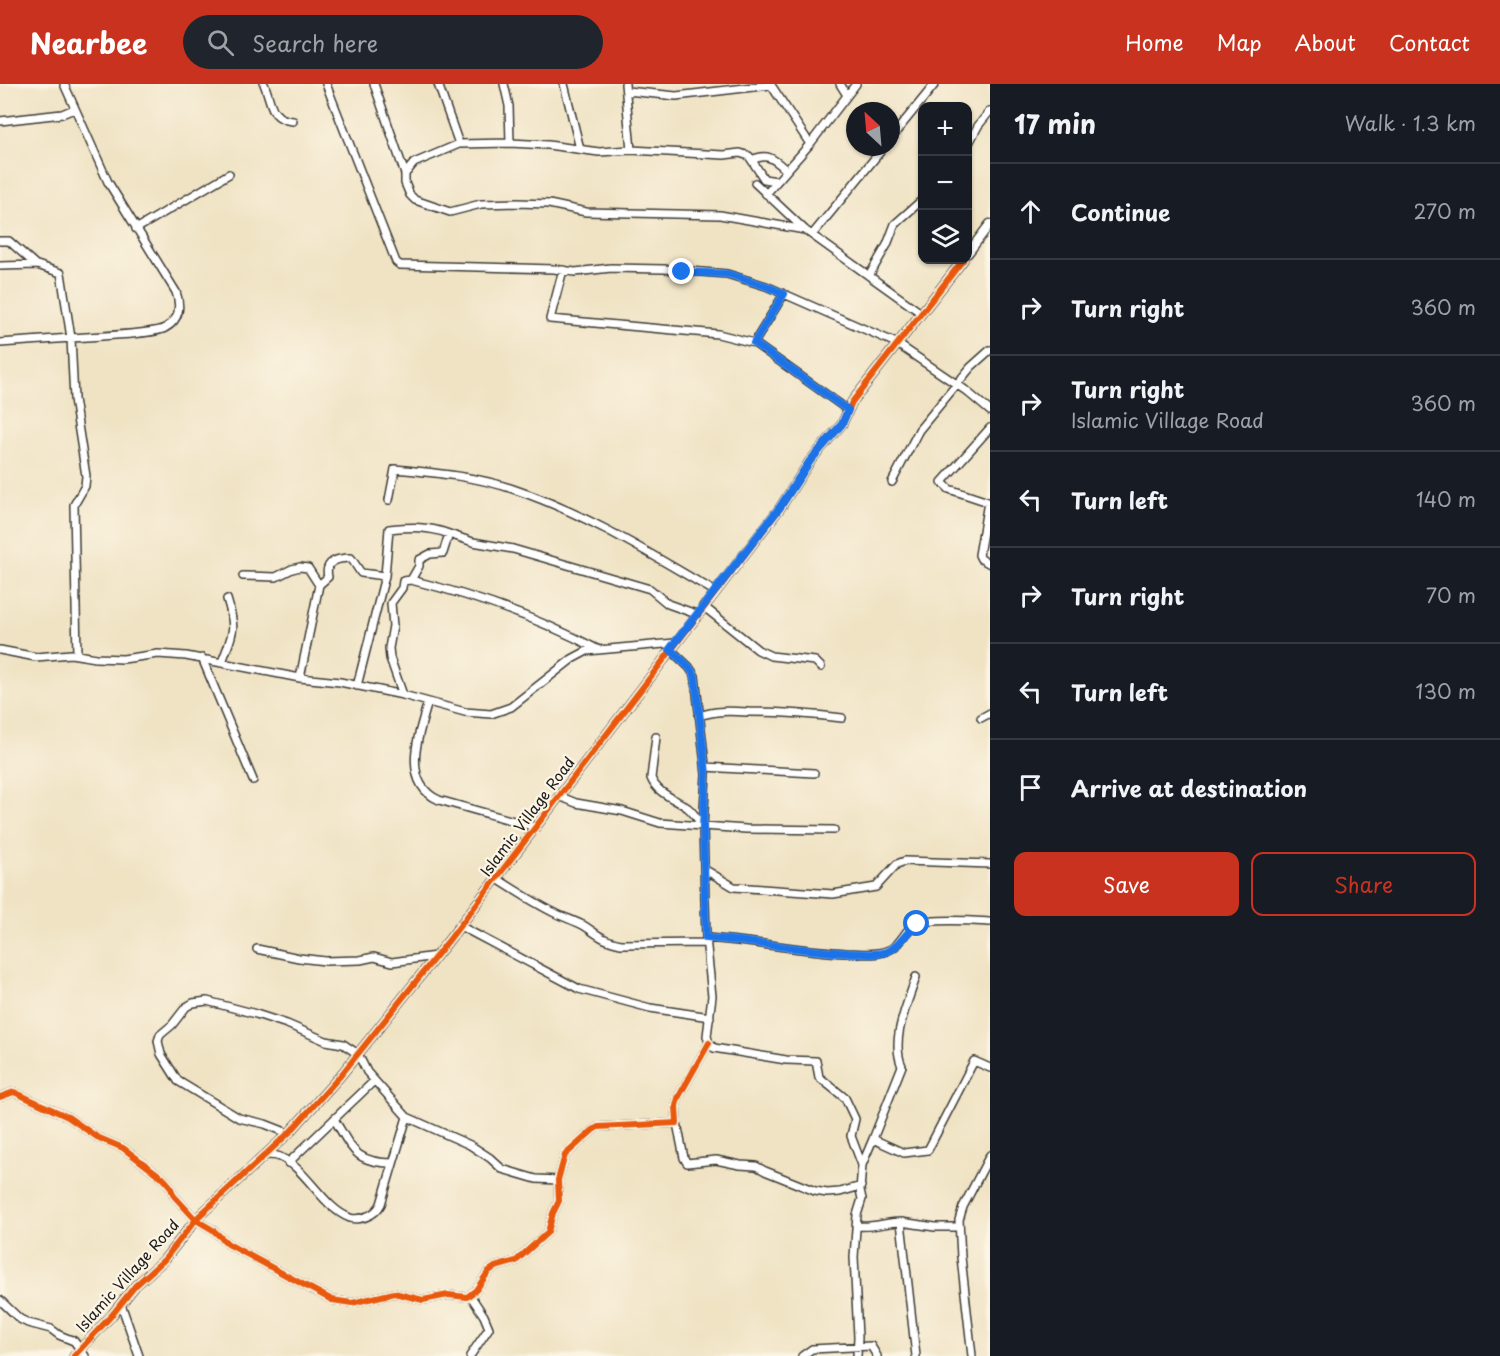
<!DOCTYPE html>
<meta charset="utf-8">
<style>
:root{--surface:#171b24;--page:#20242c;--text:#f1f3f6;--muted:#9ea1a6;--line:#363941;--accent:#c8321e}
body{margin:0;font-family:"Playpen Sans",sans-serif;background:var(--page);color:var(--text)}
.controls{position:absolute;right:18px;top:18px;display:grid;overflow:hidden;border-radius:12px;box-shadow:0 2px 4px #0004}
.controls button{width:54px;height:54px;display:grid;place-items:center;padding:0;border:0;border-bottom:2px solid var(--line);background:var(--surface);color:var(--text);font:30px sans-serif}
.compass{position:absolute;left:846px;top:18px;width:54px;height:54px;border-radius:50%;background:var(--surface);box-shadow:0 2px 4px #0004;rotate:334deg}
.stop{position:absolute;width:18px;height:18px;margin:-14px;border:4px solid #1a73e8;border-radius:50%;background:#fff}
.stop.end{background:#1a73e8;border-color:#fff;box-shadow:0 2px 6px #0008}
.list{margin:0;padding:0;list-style:none}
h2{display:flex;justify-content:space-between;align-items:center;height:78px;margin:0;padding:0 24px;font-size:26px}
h2 small{font-size:20px;font-weight:400;color:var(--muted)}
.list li{display:grid;grid-template-columns:39px 1fr auto;gap:18px;align-items:center;box-sizing:border-box;height:96px;padding:0 24px;border-top:2px solid var(--line)}
.list b{display:block;font-size:22px;white-space:nowrap}
.list p{margin:0;font-size:20px;white-space:nowrap;color:var(--muted)}
.list em{font-size:20px;font-style:normal;color:var(--muted)}
.actions{display:flex;gap:12px;padding:18px 24px}
.actions a{flex:1;padding:14px 0;border:2px solid var(--accent);border-radius:12px;text-align:center;font-size:21px;color:var(--accent)}
.actions .main{background:var(--accent);color:#fff}
.icon{flex:none;width:33px;height:33px;fill:none;stroke:currentColor;stroke-width:2;stroke-linecap:round;stroke-linejoin:round}
.map{position:relative;flex:none;width:990px;height:1272px;overflow:hidden}
header{display:flex;align-items:center;gap:36px;box-sizing:border-box;height:84px;padding:0 30px;background:var(--accent);color:#fff}
header strong{font-size:28px}
nav{display:flex;gap:33px;margin-inline-start:auto;font-size:21px}
.search{width:420px;height:54px;background:var(--page);display:flex;align-items:center;gap:15px;box-sizing:border-box;padding:0 21px;border-radius:33px;color:var(--muted);font-size:22px}
main{display:flex}
aside{flex:1;background:var(--surface)}
.map>svg:first-child{display:block}
.lines{fill:none;stroke-linecap:round;stroke-linejoin:round}
.minor-casing{stroke:#3c3a35;stroke-width:10}
.tertiary-casing{stroke:#3c3a35;stroke-width:11}
.minor{stroke:#fff;stroke-width:7}
.tertiary{stroke:#fff;stroke-width:8}
.cycleway-casing{stroke:#fcf5e5;stroke-width:10}
.cycleway{stroke:#e8590c;stroke-width:6}
.route{stroke:#1a73e8;stroke-width:8}
.labels{text-anchor:middle;stroke-width:4.5;stroke-linejoin:round;paint-order:stroke}
.street-label{font-size:15px;fill:#1c1c1c;stroke:#fcf5e5}
</style>
<header>
<strong>Nearbee</strong>
<div class="search"><svg class="icon" aria-label="search" viewBox="0 0 24 24"><circle cx="10" cy="10" r="6"/><path d="M15 15l6 6"/></svg>Search here</div>
<nav><a>Home</a><a>Map</a><a>About</a><a>Contact</a></nav>
</header>
<main>
<div class="map">
<svg width="990" height="1272" viewBox="0 0 990 1272">
<rect width="100%" height="100%" fill="#fcf5e5"/>
<filter id="ink" filterUnits="userSpaceOnUse"><feTurbulence type="fractalNoise" baseFrequency=".0167" numOctaves="2"/><feDisplacementMap in="SourceGraphic" scale="12" xChannelSelector="R" yChannelSelector="G"/><feConvolveMatrix kernelMatrix="1 2 1 2 8 2 1 2 1" color-interpolation-filters="sRGB"/></filter>
<filter id="wash" filterUnits="userSpaceOnUse"><feTurbulence type="fractalNoise" baseFrequency=".008" numOctaves="4" result="noise"/><feDisplacementMap in="SourceGraphic" scale="24" xChannelSelector="R" yChannelSelector="G"/><feGaussianBlur stdDeviation="1.35" result="paint"/><feColorMatrix in="noise" values="0 0 0 0 0 0 0 0 0 0 0 0 0 0 0 0 0 1.4 0 .05"/><feComposite in="paint" operator="in"/></filter>
<g filter="url(#wash)">
<rect width="100%" height="100%" fill="#f0e3c4"/>
</g>
<g filter="url(#ink)">
<g class="lines">
<defs>
<path id="minor" d="M 264,0 C 272,18 269,35 293,37
M 326,0 L 396,178 L 400,181 L 554,185 L 575,188 L 611,184 L 664,185 L 727,190 L 766,202 L 896,259 L 965,306 L 990,327
M 374,0 L 405,90
M 438,0 L 459,60
M 504,0 L 509,22 L 510,59 L 548,61 L 599,68 L 631,66 L 724,71 L 740,69 L 749,72 L 764,95 L 777,97
M 564,0 L 580,65
M 625,0 L 631,66
M 840,0 L 847,11
M 627,7 L 676,12 L 771,1 L 810,60
M 0,37 L 62,30 L 74,25
M 891,54 L 935,0
M 510,59 L 459,60 L 414,79 L 405,90 L 405,99 L 410,111 L 415,116 L 450,128 L 481,120 L 517,119 L 549,120 L 586,128 L 720,131 L 805,146
M 968,61 L 978,42 L 990,27
M 752,76 C 768,68 775,76 786,86
M 755,99 L 805,146 L 921,229
M 766,110 L 810,60 L 856,0
M 136,145 L 229,90
M 812,151 L 884,63
M 0,157 L 9,157 L 36,181
M 0,182 L 37,181 L 61,189 L 71,254 C 90,252 152,251 165,244 C 180,236 181,222 176,208 L 108,98 L 64,0
M 563,186 L 550,235 L 718,250 L 754,259 L 848,326
M 869,192 L 887,161 L 895,140 L 922,116
M 0,259 L 71,254 L 74,315 L 86,392 L 85,402 L 74,421 L 77,571
M 754,259 L 784,210
M 990,344 L 942,398 L 949,405 L 988,418 L 979,471 L 981,475 L 990,480
M 892,398 L 919,346 L 971,283 L 990,266
M 389,416 L 395,385 C 435,389 475,392 513,405 C 585,429 649,469 714,507
M 243,492 L 276,493 L 292,485 L 300,483 L 308,484 L 319,501
M 385,492 L 389,445 C 411,443 428,442 449,450
M 411,496 C 476,512 538,534 597,565
M 703,522 L 758,566 L 771,572 L 815,577 L 821,583
M 670,565 L 689,583 L 695,592 L 706,690 L 703,743 L 706,854 L 712,912 L 707,952 L 709,959 L 714,964 L 786,976 L 816,977 L 819,993 L 845,1014 L 855,1035 L 851,1052 L 862,1081 L 860,1106 L 862,1115 L 857,1131 L 854,1173 L 858,1253 L 857,1272
M 0,566 L 36,573 L 71,570 L 96,574 L 123,575 L 158,570 L 186,572 L 300,594 L 340,598 L 403,611 L 465,628 L 491,630 L 511,623 L 572,575 L 587,567 L 675,559
M 202,574 L 253,696
M 222,578 C 233,548 237,547 227,515
M 300,594 L 319,501 L 328,493 C 324,477 338,474 351,474 L 361,489 L 385,492 L 357,602
M 403,611 L 390,574 L 389,564 L 393,542 L 391,519 L 402,504 L 403,497 L 411,496 L 419,482 L 419,476 L 430,470 L 443,469 L 449,450 L 473,458 L 513,465 L 650,505 L 668,520 L 696,530
M 428,618 C 419,649 400,699 439,716 L 535,743
M 699,632 C 716,626 731,627 749,628 C 781,628 811,630 842,634
M 981,634 L 990,629
M 656,653 L 651,694 C 657,710 676,715 688,724 C 694,729 699,737 703,743
M 705,683 L 814,689
M 559,712 L 576,719 L 622,727 L 660,739 L 746,745 L 834,746
M 704,785 L 734,803 L 833,810 L 876,803 L 897,780 L 905,777 L 990,780
M 496,794 C 516,807 536,820 557,830 C 566,834 575,837 583,841 C 599,851 601,856 621,860 L 707,859
M 460,842 L 579,905 L 650,924 L 710,933
M 706,854 C 753,857 799,867 846,869 C 857,869 868,871 878,869 C 903,866 901,846 917,840 C 932,834 973,837 990,838
M 257,865 L 299,874 L 325,877 L 360,876 L 374,873 L 392,878 L 436,872
M 916,893 C 908,919 890,955 902,982 L 873,1055 L 904,1069 L 928,1066 L 974,977 L 990,984
M 0,1013 L 14,1008 L 68,1033 L 97,1053 L 123,1064 L 164,1095 L 170,1102 L 174,1112 L 196,1136 L 213,1146 L 228,1160 L 332,1216 L 352,1219 L 394,1209 L 423,1216 L 448,1211 L 467,1213 L 476,1206 L 489,1187 L 495,1183 L 516,1177 L 548,1148 L 553,1129 L 559,1117 L 558,1096 L 565,1071 L 593,1046 L 598,1043 L 677,1039 L 676,1022 L 678,1014 L 709,959
M 334,1035 C 352,1064 354,1079 393,1079
M 677,1039 L 684,1074 L 687,1079 L 716,1076 L 740,1081 L 756,1082 L 765,1087 L 815,1107 L 827,1109 L 840,1108 L 861,1102
M 288,1049 L 265,1040 L 239,1034 L 178,997 L 161,970 L 158,957 L 160,951 L 172,941 L 186,923 L 193,919 L 207,917 L 256,930 L 287,940 L 326,957 L 343,960 L 358,970 L 367,988 L 407,1033 L 470,1061 L 490,1074 L 502,1085 L 536,1095 L 558,1096
M 266,1071 C 270,1071 276,1071 280,1073 C 306,1084 323,1124 350,1134 C 356,1136 363,1134 368,1132 C 375,1129 378,1126 381,1120 L 407,1033
M 288,1079 L 374,997
M 862,1081 L 873,1055
M 857,1142 C 873,1144 886,1138 901,1138
M 0,1216 L 20,1235 L 28,1239 L 51,1245 L 59,1251 L 74,1257 L 85,1272
M 121,1220 L 139,1272
M 470,1272 L 489,1244 L 484,1232 L 470,1211
M 802,1272 L 812,1265 L 871,1262 L 877,1272
M 916,1272 L 901,1138 L 935,1143 L 959,1143
M 972,1272 L 961,1173 L 959,1136 L 963,1123 L 990,1071"/>
<path id="tertiary" d="M 968,169 L 990,140
M 74,1272 L 112,1231 L 135,1202 L 164,1176 L 198,1133 L 291,1047 L 341,991 L 449,856 L 780,424 L 810,377 L 842,340 L 852,318 L 963,176"/>
</defs>
<use href="#minor" class="minor-casing"/>
<use href="#tertiary" class="tertiary-casing"/>
<use href="#minor" class="minor"/>
<use href="#tertiary" class="tertiary"/>
<defs>
<path id="cycleway" d="M 0,1013 L 14,1008 L 68,1033 L 97,1053 L 123,1064 L 164,1095 L 170,1102 L 174,1112 L 196,1136 L 213,1146 L 228,1160 L 332,1216 L 352,1219 L 394,1209 L 423,1216 L 448,1211 L 467,1213 L 476,1206 L 489,1187 L 495,1183 L 516,1177 L 548,1148 L 553,1129 L 559,1117 L 558,1096 L 565,1071 L 593,1046 L 598,1043 L 677,1039 L 676,1022 L 678,1014 L 709,959
M 74,1272 L 112,1231 L 135,1202 L 164,1176 L 198,1133 L 291,1047 L 341,991 L 449,856 L 780,424 L 810,377 L 842,340 L 852,318 L 963,176"/>
</defs>
<use href="#cycleway" class="cycleway-casing"/>
<use href="#cycleway" class="cycleway"/>
</g>
</g>
<g class="lines" filter="url(#ink)">
<path class="route" d="M 682,188 L 728,190 L 766,202 L 784,210 L 754,259 L 848,326 L 842,340 L 810,377 L 780,423 L 670,565 L 689,583 L 695,592 L 706,690 L 703,743 L 706,854 C 754,857 801,867 849,869 C 861,869 875,872 886,868 C 900,863 906,848 917,840"/>
</g>
<g class="labels">
<g class="street-label">
<text transform="translate(528 733) rotate(-53)" y="5">Islamic Village Road</text>
<text transform="translate(128 1192) rotate(-48)" y="5">Islamic Village Road</text>
</g>
</g>
</svg>
<div class="controls">
<button>+</button>
<button>−</button>
<button><svg class="icon" aria-label="layers" viewBox="0 0 24 24"><path d="M12 4l9 5-9 5-9-5zM3 14l9 5 9-5"/></svg></button>
</div>
<svg class="compass" viewBox="-18 -18 36 36"><path d="M0-13l5 13h-10z" fill="#e53935"/><path d="M0 13l5-13h-10z" fill="#9ea1a6"/></svg>
<div class="stop" style="left:917px;top:840px"></div>
<div class="stop end" style="left:682px;top:188px"></div>
</div>
<aside>
<h2>17 min<small>Walk · 1.3 km</small></h2>
<ul class="list">
<li><svg class="icon" aria-label="ahead" viewBox="0 0 24 24"><path d="M12 20V5M6 11l6-6 6 6"/></svg><div><b>Continue</b></div><em>270 m</em></li>
<li><svg class="icon" aria-label="right" viewBox="0 0 24 24"><path d="M7 20v-9h11M14 6l5 5-5 5"/></svg><div><b>Turn right</b></div><em>360 m</em></li>
<li><svg class="icon" aria-label="right" viewBox="0 0 24 24"><path d="M7 20v-9h11M14 6l5 5-5 5"/></svg><div><b>Turn right</b><p>Islamic Village Road</p></div><em>360 m</em></li>
<li><svg class="icon" aria-label="left" viewBox="0 0 24 24"><path d="M17 20v-9H6M10 6l-5 5 5 5"/></svg><div><b>Turn left</b></div><em>140 m</em></li>
<li><svg class="icon" aria-label="right" viewBox="0 0 24 24"><path d="M7 20v-9h11M14 6l5 5-5 5"/></svg><div><b>Turn right</b></div><em>70 m</em></li>
<li><svg class="icon" aria-label="left" viewBox="0 0 24 24"><path d="M17 20v-9H6M10 6l-5 5 5 5"/></svg><div><b>Turn left</b></div><em>130 m</em></li>
<li><svg class="icon" aria-label="arrive" viewBox="0 0 24 24"><path d="M6 21V4h12l-3 4 3 4H6"/></svg><div><b>Arrive at destination</b></div></li>
</ul>
<div class="actions"><a class="main">Save</a><a>Share</a></div>
</aside>
</main>
